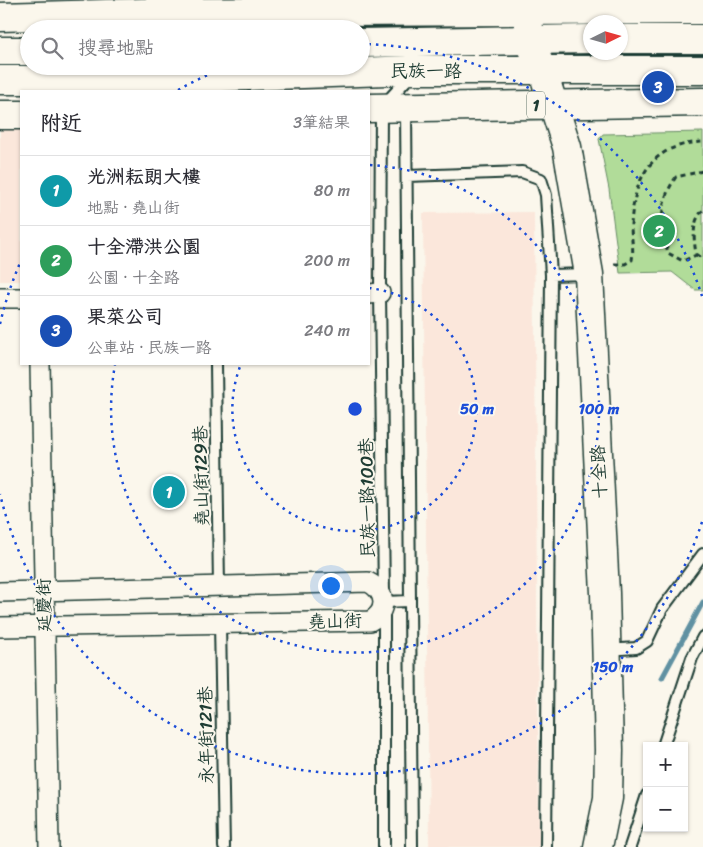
<!DOCTYPE html>
<html lang="zh-TW">
<meta charset="utf-8">
<style>
:root{--surface:#fff;--page:#f2f2f3;--text:#2b2b33;--muted:#7c7c81;--line:#e1e1e2;--accent:#d1495b}
body{margin:0;font-family:Sriracha,"LXGW WenKai TC",sans-serif;background:var(--page);color:var(--text)}
.controls{position:absolute;right:15px;bottom:15px;display:grid;overflow:hidden;border-radius:0px;box-shadow:0 1px 4px #0004}
.controls button{width:45px;height:45px;display:grid;place-items:center;padding:0;border:0;border-bottom:1px solid var(--line);background:var(--surface);color:var(--text);font:25px sans-serif}
.compass{position:absolute;left:583px;top:15px;width:45px;height:45px;border-radius:50%;background:var(--surface);box-shadow:0 1px 4px #0004;rotate:85deg}
.you{position:absolute;left:330px;top:585px;width:18px;height:18px;margin:-12px;border:4px solid #fff;border-radius:50%;background:#1a73e8;box-shadow:0 0 0 8px #1a73e833}
.badge{display:grid;place-items:center;width:32px;height:32px;border-radius:50%;background:var(--accent);color:#fff;font-size:16px;font-weight:700}
.pin{position:absolute;translate:-50% -50%;border:2px solid #fff;box-shadow:0 1px 5px #0006}
.list{margin:0;padding:0;list-style:none}
h2{display:flex;justify-content:space-between;align-items:center;height:65px;margin:0;padding:0 20px;font-size:21px}
h2 small{font-size:16px;font-weight:400;color:var(--muted)}
.list li{display:grid;grid-template-columns:32px 1fr auto;gap:15px;align-items:center;box-sizing:border-box;height:70px;padding:0 20px;border-top:1px solid var(--line)}
.list b{display:block;font-size:19px;white-space:nowrap}
.list p{margin:0;font-size:16px;white-space:nowrap;color:var(--muted)}
.list em{font-size:16px;font-style:normal;color:var(--muted)}
.icon{flex:none;width:28px;height:28px;fill:none;stroke:currentColor;stroke-width:2;stroke-linecap:round;stroke-linejoin:round}
.map{position:relative;flex:none;width:703px;height:847px;overflow:hidden}
.search{position:absolute;background:var(--surface);box-shadow:0 1px 4px #0004;left:20px;top:20px;width:350px;height:55px;display:flex;align-items:center;gap:12px;box-sizing:border-box;padding:0 18px;border-radius:28px;color:var(--muted);font-size:19px}
.panel{position:absolute;background:var(--surface);box-shadow:0 1px 4px #0004;left:20px;top:90px;width:350px;height:275px;border-radius:0px}
.map>svg:first-child{display:block}
.built{fill:#fbe7db}
.green{fill:#b1dc99;stroke:#688c66}
.lines{fill:none;stroke-linecap:round;stroke-linejoin:round}
.stream{stroke:#6091a2;stroke-width:5}
.lane-casing{stroke:#1f3d34;stroke-width:14}
.street-casing{stroke:#1f3d34;stroke-width:22}
.secondary-casing{stroke:#1f3d34;stroke-width:31}
.primary-casing{stroke:#1f3d34;stroke-width:31}
.path{stroke:#1f3d34;stroke-width:3;stroke-dasharray:5 4;stroke-linecap:butt}
.lane{stroke:#fbf7ec;stroke-width:10}
.street{stroke:#fbf7ec;stroke-width:19}
.secondary{stroke:#fbf7ec;stroke-width:28}
.primary{stroke:#fbf7ec;stroke-width:28}
.ring{fill:none;stroke:#1d4ed8;stroke-width:2.5;stroke-dasharray:2.5 5}
.labels{text-anchor:middle;stroke-width:4;stroke-linejoin:round;paint-order:stroke}
.shield{fill:#fbf7ec;stroke:#61756b;stroke-width:1}
.shield-label{font-size:16px;font-weight:bold;fill:#1f3d34}
.street-label{font-size:18px;fill:#1f3d34;stroke:#fbf7ec}
.centre{fill:#1d4ed8;stroke:#fbf7ec;stroke-width:2.5}
.ring-label{font-size:15px;text-anchor:middle;font-weight:bold;fill:#1d4ed8;stroke:#fbf7ec;stroke-width:4;stroke-linejoin:round;paint-order:stroke}
</style>
<div class="map">
<svg width="703" height="847" viewBox="0 0 703 847">
<rect width="100%" height="100%" fill="#fbf7ec"/>
<filter id="ink" filterUnits="userSpaceOnUse"><feTurbulence type="fractalNoise" baseFrequency=".02" numOctaves="2"/><feDisplacementMap in="SourceGraphic" scale="10" xChannelSelector="R" yChannelSelector="G"/><feConvolveMatrix kernelMatrix="1 2 1 2 8 2 1 2 1" color-interpolation-filters="sRGB"/></filter>
<g filter="url(#ink)">
<path class="built" d="M 21,127 L 21,281 L 0,281 L 0,128 Z
M 534,212 L 539,847 L 429,847 L 423,213 Z"/>
<path class="green" d="M 703,132 L 703,290 L 695,290 L 672,272 L 620,273 L 609,189 L 599,139 L 603,134 Z"/>
<g class="lines">
<path class="stream" d="M 662,678 L 703,602"/>
<defs>
<path id="lane" d="M 406,109 L 412,847
M 407,176 L 522,172 L 541,179 L 546,195 L 551,275 L 546,847
M 551,275 L 588,274
M 216,364 L 219,588
M 384,595 L 380,293 L 381,108 L 412,74
M 384,602 L 410,601
M 220,623 L 224,847
M 607,650 L 636,648 L 647,641 L 662,609 L 703,554
M 663,746 L 692,658 L 703,637
M 384,847 L 384,610
M 630,847 L 647,795"/>
<path id="street" d="M 369,294 L 380,293
M 0,298 L 21,298
M 40,364 L 49,847
M 0,592 L 368,582 C 386,591 389,611 370,621 L 0,627"/>
<path id="secondary" d="M 528,0 L 529,40 L 543,72 L 567,147 L 589,274 L 605,593 L 609,750 L 608,798 L 598,847"/>
<path id="primary" d="M 0,17 L 141,13 L 703,10
M 620,39 L 703,39
M 361,43 L 590,39
M 0,51 L 29,51
M 0,80 L 141,80 L 414,70 L 703,70
M 369,108 L 703,102
M 0,115 L 21,115"/>
</defs>
<use href="#lane" class="lane-casing"/>
<use href="#street" class="street-casing"/>
<use href="#secondary" class="secondary-casing"/>
<use href="#primary" class="primary-casing"/>
<path class="path" d="M 703,171 L 676,177 C 658,203 661,224 668,253 L 683,261 L 696,255 C 694,238 691,223 703,210
M 696,255 L 703,258
M 614,264 L 625,264 L 632,260 C 634,248 631,237 631,225 C 634,178 651,144 703,142"/>
<use href="#lane" class="lane"/>
<use href="#street" class="street"/>
<use href="#secondary" class="secondary"/>
<use href="#primary" class="primary"/>
</g>
</g>
<g class="ring">
<path d="M369 288A122 122 0 1 1 241 364"/>
<path d="M370 165A244 244 0 1 1 115 365"/>
<path d="M702 522A365 365 0 0 1 0 494M0 324A365 365 0 0 1 20 263M178 90A365 365 0 0 1 227 67M361 44A365 365 0 0 1 702 296"/>
</g>
<g class="labels">
<rect class="shield" x="527" y="91.5" width="18" height="27" rx="4"/>
<g class="shield-label">
<text x="536" y="111">1</text>
</g>
<g class="street-label">
<text x="426" y="77">民族一路</text>
<text transform="translate(599 472) rotate(-93)" y="6">十全路</text>
<text transform="translate(201 476) rotate(-91)" y="6">堯山街129巷</text>
<text transform="translate(367 498) rotate(-91)" y="6">民族一路100巷</text>
<text transform="translate(44 605) rotate(-91)" y="6">延慶街</text>
<text transform="translate(335 621) rotate(-1)" y="6">堯山街</text>
<text transform="translate(206 735) rotate(-91)" y="6">永年街121巷</text>
</g>
</g>
<circle cx="355" cy="409" r="8" class="centre"/>
<g class="ring-label">
<text x="477" y="414">50 m</text>
<text x="599" y="414">100 m</text>
<text x="613" y="672">150 m</text>
</g>
</svg>
<div class="controls">
<button>+</button>
<button>−</button>
</div>
<svg class="compass" viewBox="-18 -18 36 36"><path d="M0-13l5 13h-10z" fill="#e53935"/><path d="M0 13l5-13h-10z" fill="#7c7c81"/></svg>
<div class="you"></div>
<div class="pin badge" style="left:169px;top:492px;background:#0f9aa8">1</div>
<div class="pin badge" style="left:659px;top:231px;background:#2e9e5b">2</div>
<div class="pin badge" style="left:658px;top:87px;background:#1a4fb4">3</div>
<div class="search"><svg class="icon" aria-label="search" viewBox="0 0 24 24"><circle cx="10" cy="10" r="6"/><path d="M15 15l6 6"/></svg>搜尋地點</div>
<section class="panel">
<h2>附近<small>3筆結果</small></h2>
<ul class="list">
<li><span class="badge" style="background:#0f9aa8">1</span><div><b>光洲耘朗大樓</b><p>地點 · 堯山街</p></div><em>80 m</em></li>
<li><span class="badge" style="background:#2e9e5b">2</span><div><b>十全滯洪公園</b><p>公園 · 十全路</p></div><em>200 m</em></li>
<li><span class="badge" style="background:#1a4fb4">3</span><div><b>果菜公司</b><p>公車站 · 民族一路</p></div><em>240 m</em></li>
</ul>
</section>
</div>
